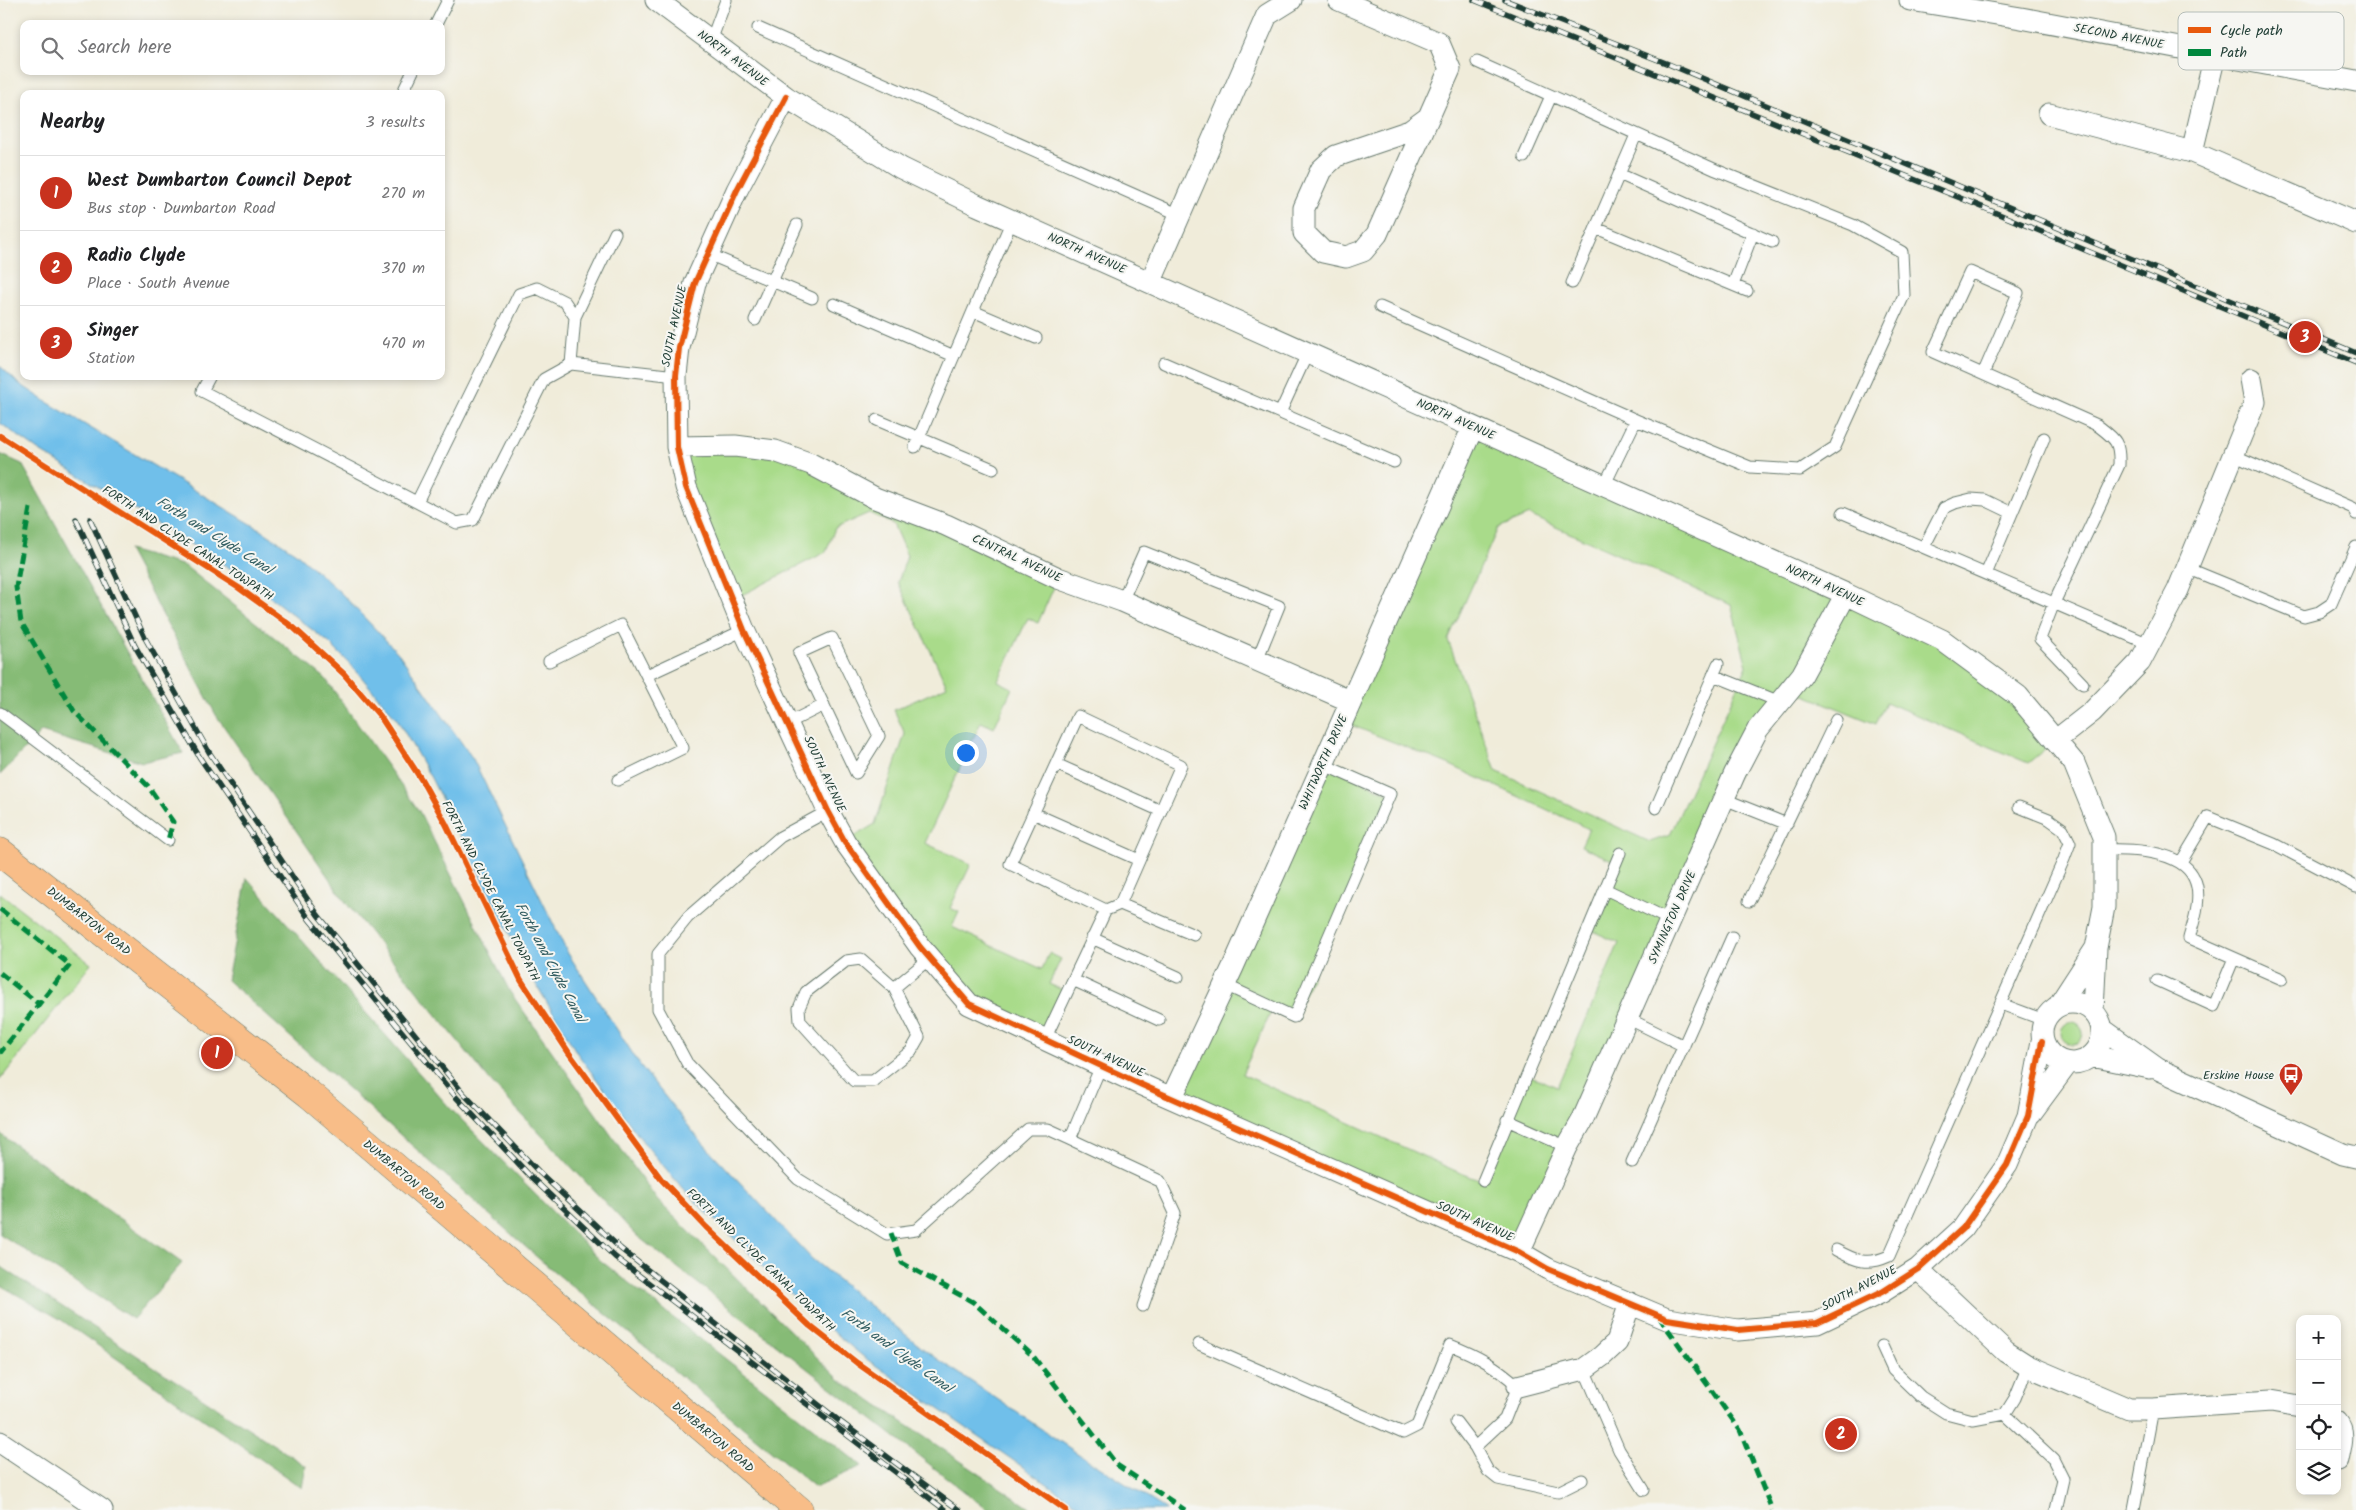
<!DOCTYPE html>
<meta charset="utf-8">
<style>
:root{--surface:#fff;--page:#f2f2f2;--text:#202124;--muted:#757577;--line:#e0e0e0;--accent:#c8321e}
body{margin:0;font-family:Kalam,sans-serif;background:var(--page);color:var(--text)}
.controls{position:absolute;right:15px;bottom:15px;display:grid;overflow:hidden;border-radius:10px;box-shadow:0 2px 8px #0003}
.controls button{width:45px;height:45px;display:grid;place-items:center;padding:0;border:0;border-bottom:1px solid var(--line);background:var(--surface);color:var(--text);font:25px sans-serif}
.you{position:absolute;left:965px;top:752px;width:18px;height:18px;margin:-12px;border:4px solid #fff;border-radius:50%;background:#1a73e8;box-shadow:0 0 0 8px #1a73e833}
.badge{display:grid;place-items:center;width:32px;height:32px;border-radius:50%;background:var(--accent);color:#fff;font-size:16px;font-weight:700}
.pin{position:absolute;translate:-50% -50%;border:2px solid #fff;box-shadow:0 1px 5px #0006}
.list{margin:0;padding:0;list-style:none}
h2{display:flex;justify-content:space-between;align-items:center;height:65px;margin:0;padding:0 20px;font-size:21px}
h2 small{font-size:16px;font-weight:400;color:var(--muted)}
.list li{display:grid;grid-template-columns:32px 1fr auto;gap:15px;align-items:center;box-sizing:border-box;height:75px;padding:0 20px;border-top:1px solid var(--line)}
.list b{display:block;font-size:19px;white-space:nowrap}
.list p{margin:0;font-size:16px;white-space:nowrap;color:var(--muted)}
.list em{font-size:16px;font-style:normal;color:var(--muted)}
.icon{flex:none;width:28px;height:28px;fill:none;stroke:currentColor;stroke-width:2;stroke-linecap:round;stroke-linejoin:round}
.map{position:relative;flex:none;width:2356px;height:1510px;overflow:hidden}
.search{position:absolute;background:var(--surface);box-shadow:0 2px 8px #0003;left:20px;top:20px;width:425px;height:55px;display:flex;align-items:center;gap:12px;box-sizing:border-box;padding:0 18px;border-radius:10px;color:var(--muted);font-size:19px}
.panel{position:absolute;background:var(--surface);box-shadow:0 2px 8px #0003;left:20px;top:90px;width:425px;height:290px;border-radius:10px}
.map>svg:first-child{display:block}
.green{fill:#a9db8a;stroke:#648c5f;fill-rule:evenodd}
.forest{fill:#86bb76;stroke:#527c55}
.water{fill:#6fbfea;stroke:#477e8f}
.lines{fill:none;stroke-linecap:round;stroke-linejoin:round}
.service-casing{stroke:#687a6e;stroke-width:13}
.minor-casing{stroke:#687a6e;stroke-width:23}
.primary-casing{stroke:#687a6e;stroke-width:29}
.service{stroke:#fff;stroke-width:11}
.minor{stroke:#fff;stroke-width:21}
.primary{stroke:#f8bd88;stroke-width:28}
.rail-casing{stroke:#1f3d34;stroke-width:5.5}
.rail{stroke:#f6f6f2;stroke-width:4;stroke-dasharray:11;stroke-linecap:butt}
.quiet{stroke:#00873e;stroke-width:5;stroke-dasharray:10 5;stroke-linecap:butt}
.cycleway-casing{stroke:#f6f6f2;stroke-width:9}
.cycleway{stroke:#e8590c;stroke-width:6}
.labels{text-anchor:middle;stroke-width:4;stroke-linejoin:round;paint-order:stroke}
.street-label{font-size:12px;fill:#1f3d34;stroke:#f6f6f2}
.poi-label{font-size:12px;fill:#1f3d34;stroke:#f6f6f2;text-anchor:end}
.water-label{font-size:14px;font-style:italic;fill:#335e62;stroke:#f6f6f2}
.key{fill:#f6f6f2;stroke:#b6beb9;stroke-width:1}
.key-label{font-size:14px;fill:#1f3d34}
</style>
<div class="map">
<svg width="2356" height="1510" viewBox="0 0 2356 1510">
<rect width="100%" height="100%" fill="#f6f6f2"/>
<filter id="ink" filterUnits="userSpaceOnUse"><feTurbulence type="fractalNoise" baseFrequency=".02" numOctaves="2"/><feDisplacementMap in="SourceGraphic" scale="10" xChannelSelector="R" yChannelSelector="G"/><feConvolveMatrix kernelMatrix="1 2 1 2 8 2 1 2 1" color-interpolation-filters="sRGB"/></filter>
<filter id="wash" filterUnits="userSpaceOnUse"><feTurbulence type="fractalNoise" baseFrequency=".0096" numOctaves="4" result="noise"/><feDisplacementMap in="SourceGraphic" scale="20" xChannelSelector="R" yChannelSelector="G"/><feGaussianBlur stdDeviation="1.12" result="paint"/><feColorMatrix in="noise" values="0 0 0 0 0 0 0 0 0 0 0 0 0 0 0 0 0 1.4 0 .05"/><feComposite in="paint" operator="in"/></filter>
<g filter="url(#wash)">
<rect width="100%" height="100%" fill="#f0ecda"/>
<path class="green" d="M 1473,427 L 1942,640 L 2055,741 L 2028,763 L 1886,702 L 1876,724 L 1790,689 L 1758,729 L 1519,1252 L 1172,1097 L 1322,764 L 1390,794 L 1294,1017 L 1273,1008 L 1242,1074 L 1458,1172 L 1482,1181 L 1526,1074 L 1557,1087 L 1619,943 L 1588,929 L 1616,862 L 1581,846 L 1589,829 L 1448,764 L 1341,721 ZM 1529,515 L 1731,605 L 1747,666 L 1670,835 L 1650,842 L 1496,771 L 1448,640 L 1498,528 Z
M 677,447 L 775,451 L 1058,578 L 1038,623 L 1028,618 L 998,681 L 1012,688 L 994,728 L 981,722 L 925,843 L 971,864 L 950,908 L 959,912 L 952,927 L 1042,969 L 1049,953 L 1061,959 L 1049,984 L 1067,992 L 1045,1039 L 969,1004 L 845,842 L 875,824 L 905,734 L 894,710 L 947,686 L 898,582 L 907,556 L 893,524 L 869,513 L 835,528 L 826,552 L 732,600 Z
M 0,893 L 91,964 L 0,1080 Z
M2061 1033a11 11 0 1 1 22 0a11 11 0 1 1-22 0Z"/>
<path class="forest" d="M 0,454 L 22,464 L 183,753 L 142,762 L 41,732 L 0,775 Z
M 128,550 L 185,566 L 325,678 L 419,811 L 510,992 L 657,1200 L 840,1380 L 1033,1510 L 988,1510 L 636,1235 L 491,1082 L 347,904 L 216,715 Z
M 247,878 L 448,1106 L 601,1261 L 862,1466 L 815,1487 L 538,1258 L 227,980 Z
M 0,1134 L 182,1263 L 133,1319 L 0,1234 Z
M 0,1266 L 306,1466 L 302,1488 L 60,1319 L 0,1285 Z"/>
<path class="water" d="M 0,366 L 17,382 L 47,402 L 258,528 L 296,553 L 340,592 L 399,654 L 473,759 L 567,952 L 640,1065 L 698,1138 L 812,1259 L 926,1351 L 1077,1453 L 1167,1510 L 1085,1510 L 865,1358 L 815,1317 L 684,1190 L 644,1143 L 577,1053 L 527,969 L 431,778 L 397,719 L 352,666 L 328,642 L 244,577 L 38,450 L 0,423 Z"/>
</g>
<g filter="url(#ink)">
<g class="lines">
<defs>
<path id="service" d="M 436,24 L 448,0
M 758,28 L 1180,215
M 711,41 L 726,0
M 1477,62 L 1716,170 L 1853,225 L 1902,252 L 1904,295 L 1835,447 L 1800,470 L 1750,467 L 1636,420 L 1604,486
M 402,94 L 413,71
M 1524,157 L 1551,96
M 1619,174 L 1772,242
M 1596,228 L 1747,291
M 708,254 L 812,298
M 1572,283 L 1636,135
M 1733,285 L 1753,233
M 834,304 L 954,356
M 1380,307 L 1636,420
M 973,311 L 1036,338
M 575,317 L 615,233
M 755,320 L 797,225
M 1164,363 L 1394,462
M 1983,374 L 2018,293 L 1970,272 L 1933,352 L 2097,425 C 2115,439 2120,441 2119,465 L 2054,603 L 2040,639 L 2083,684
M 210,376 L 202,391 L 457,523 L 473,520 L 544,379 L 571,364 L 676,376
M 1280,413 L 1308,352
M 877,420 L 993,469
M 915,447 L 1012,220
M 2233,455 L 2353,508 L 2356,514
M 417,502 L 519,294 L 537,288 L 565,302 L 575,317 L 571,364
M 1843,513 L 2149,644
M 1924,547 L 1944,508 L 1955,503 L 1971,499 L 1985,500 L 2012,513
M 2187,568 L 2304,616 L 2319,612 L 2331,604 L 2356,547
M 1986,574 L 2044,438
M 1122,601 L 1144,552 L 1279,606 L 1257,660
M 832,638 L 879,736 L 856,773 L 799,653 Z
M 549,661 L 621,625 L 683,748 L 618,780
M 647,675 L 744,630
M 1713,675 L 1780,702
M 0,713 L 168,840
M 788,723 L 824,705
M 1056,764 L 1161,811
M 1724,799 L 1787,824
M 1656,808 L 1718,664
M 828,811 L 780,837 L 688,917 L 658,954 L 658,1009 L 687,1063 L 798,1179 L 887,1234 L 916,1230 L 1028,1129 L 1048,1129 L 1070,1139 L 1101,1066
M 1033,813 L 1139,860
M 2104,850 C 2130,849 2181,850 2194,878 C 2203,896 2194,921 2189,938 L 2282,979
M 2181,862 L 2208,817 L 2274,844 L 2356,887
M 1605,889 L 1670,920
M 1749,901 L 1836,720
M 1120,904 L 1194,935
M 1092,938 L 1178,977
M 1073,980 L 1159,1020
M 2157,980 L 2214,1006 L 2234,958
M 1223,984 L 1294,1017 L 1390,794 L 1322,764
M 894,988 L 861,959 L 846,961 L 806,992 L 799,1008 L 800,1021 L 854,1081 L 873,1081 L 911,1051 L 919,1037 L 894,988 L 929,959
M 2001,1004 L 2044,1020
M 1627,1018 L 1684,1046
M 1045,1039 L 1106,910 L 1010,864 L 1078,716 L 1181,765 L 1120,904 L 1106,910
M 1507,1120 L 1567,1147
M 1070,1139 L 1160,1181 L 1175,1213 L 1143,1306
M 1632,1162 L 1732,937
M 1483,1181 L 1620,853
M 1836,1250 C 1856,1261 1867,1266 1889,1256 L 2064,859 L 2070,843 L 2063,829 L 2049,819 L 2019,807
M 1199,1344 L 1403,1433 L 1417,1426 L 1450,1345 C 1478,1356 1496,1366 1518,1386 L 1505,1419 L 1475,1447
M 1882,1346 L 1893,1370 L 1921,1397 L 1946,1413 L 1973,1420 L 2005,1414 L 2015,1398 L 2028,1366
M 1584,1369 L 1619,1450 L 1644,1490
M 2005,1414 L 2053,1459 L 2063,1479 L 2056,1510
M 1456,1422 L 1475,1447 L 1488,1471 L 1498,1479 L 1558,1492 L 1582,1480
M 2134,1510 L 2153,1409"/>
<path id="minor" d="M 656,0 L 786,97 L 901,168 L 977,205 L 1846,594 L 1942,640 L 2018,696 L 2074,763 L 2104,837 L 2104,907 L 2096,948 L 2093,1011
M 1339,0 L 1439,43 L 1450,69 L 1377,234 L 1363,251 L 1346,257 L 1323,252 L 1304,233 L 1304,208 L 1321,170 L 1336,156 L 1410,131 L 1429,117
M 1910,0 L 2021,18 L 2356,81
M 2215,55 L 2192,152 L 2356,223
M 786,97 L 737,190 L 695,283 L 679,348 L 676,376 L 677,447 L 686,487 L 744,630 L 828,811 L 845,842 L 920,947 L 969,1004 L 1142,1085 L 1519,1252 L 1548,1269 L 1667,1319 L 1738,1330 L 1817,1323 L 1882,1292 L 1918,1269 L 1963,1228 L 2007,1165 L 2028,1116 L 2042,1041
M 2049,114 L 2192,152
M 1151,281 L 1267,15 L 1291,0
M 677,447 L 735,446 L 775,451 L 811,464 L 875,498 L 946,525 L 1058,578 L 1122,601 L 1350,701
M 2055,741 L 2092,712 L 2140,662 L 2178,590 L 2255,402 L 2251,379
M2042 1033a30 30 0 1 1 60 0a30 30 0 1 1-60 0Z
M 2059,1005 L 2096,948
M 2102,1029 L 2158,1069 L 2343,1154 L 2356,1157
M 2092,1056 L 2150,1068
M 1172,1097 L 1233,967 L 1473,427
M 2031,1113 L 2068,1063
M 1519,1252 L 1567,1147 L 1582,1121 L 1735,773 L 1758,729 L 1802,675 L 1846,594
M 1918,1269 L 2006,1352 L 2028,1366 L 2129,1409 L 2153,1409 L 2271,1401 L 2300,1406
M 1518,1386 L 1584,1369 L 1602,1356 L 1617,1342 L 1630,1303
M 2337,1422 C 2346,1433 2340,1447 2338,1460
M 0,1442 L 102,1510"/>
<path id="primary" d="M 0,852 L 309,1094 L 799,1510"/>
</defs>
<use href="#service" class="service-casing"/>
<use href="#minor" class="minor-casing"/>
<use href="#primary" class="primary-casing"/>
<use href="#service" class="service"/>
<use href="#minor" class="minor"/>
<use href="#primary" class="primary"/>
<defs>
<path id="rail" d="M 1474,0 L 1970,202 L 2356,363
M 1505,0 L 1666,63 L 2356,353
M 76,519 L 135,646 L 200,758 L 309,919 L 456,1097 L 531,1177 L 615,1257 L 945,1510
M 90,519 L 145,638 L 209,752 L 318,915 L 463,1093 L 540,1173 L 621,1249 L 838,1420 L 959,1510"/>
</defs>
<use href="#rail" class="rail-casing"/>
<use href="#rail" class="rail"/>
<path class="quiet" d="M 30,508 L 16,587 L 21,622 L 74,711 L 148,786 L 173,822 L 168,840
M 0,909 L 70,965 L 0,1053
M 0,973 L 39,1004
M 891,1233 L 902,1263 L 973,1302 L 1033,1356 L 1117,1465 L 1185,1510
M 1659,1317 L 1740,1430 L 1772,1510"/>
<defs>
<path id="cycleway" d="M 786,97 L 737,190 L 695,283 L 679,348 L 676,376 L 677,447 L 686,487 L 744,630 L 828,811 L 845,842 L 920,947 L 969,1004 L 1142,1085 L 1519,1252 L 1548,1269 L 1667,1319 L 1738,1330 L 1817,1323 L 1882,1292 L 1918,1269 L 1963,1228 L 2007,1165 L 2028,1116 L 2042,1041
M 0,436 L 239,588 L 294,628 L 344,674 L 380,716 L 421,779 L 446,824 L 521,980 L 569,1053 L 661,1179 L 706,1227 L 810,1326 L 857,1363 L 1066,1510"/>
</defs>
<use href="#cycleway" class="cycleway-casing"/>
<use href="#cycleway" class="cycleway"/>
</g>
</g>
<defs>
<symbol id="bus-pin" viewBox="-11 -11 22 30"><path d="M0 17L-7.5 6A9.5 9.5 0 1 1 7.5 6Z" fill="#c8321e" stroke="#f6f6f2"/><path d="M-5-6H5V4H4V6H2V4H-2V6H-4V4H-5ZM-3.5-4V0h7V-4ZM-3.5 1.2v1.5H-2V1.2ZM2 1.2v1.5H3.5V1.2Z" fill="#fff"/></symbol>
</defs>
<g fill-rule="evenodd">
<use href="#bus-pin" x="2277" y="1061" width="28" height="38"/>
</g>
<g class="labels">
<g class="street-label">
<text transform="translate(2119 36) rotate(11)" y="4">SECOND AVENUE</text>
<text transform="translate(733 58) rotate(37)" y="4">NORTH AVENUE</text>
<text transform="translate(1087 253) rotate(24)" y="4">NORTH AVENUE</text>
<text transform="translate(674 326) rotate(-78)" y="4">SOUTH AVENUE</text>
<text transform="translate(1456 419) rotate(24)" y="4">NORTH AVENUE</text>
<text transform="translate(188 543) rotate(33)" y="4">FORTH AND CLYDE CANAL TOWPATH</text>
<text transform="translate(1017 558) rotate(25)" y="4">CENTRAL AVENUE</text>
<text transform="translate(1825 585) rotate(25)" y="4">NORTH AVENUE</text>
<text transform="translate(1323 762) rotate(-66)" y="4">WHITWORTH DRIVE</text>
<text transform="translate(825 774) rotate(65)" y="4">SOUTH AVENUE</text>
<text transform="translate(491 891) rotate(63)" y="4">FORTH AND CLYDE CANAL TOWPATH</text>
<text transform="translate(1672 917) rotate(-66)" y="4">SYMINGTON DRIVE</text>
<text transform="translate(89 921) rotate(38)" y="4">DUMBARTON ROAD</text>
<text transform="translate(1106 1056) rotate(25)" y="4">SOUTH AVENUE</text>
<text transform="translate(404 1175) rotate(40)" y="4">DUMBARTON ROAD</text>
<text transform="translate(1475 1221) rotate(24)" y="4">SOUTH AVENUE</text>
<text transform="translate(761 1260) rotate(44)" y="4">FORTH AND CLYDE CANAL TOWPATH</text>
<text transform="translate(1859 1288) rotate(-28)" y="4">SOUTH AVENUE</text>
<text transform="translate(713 1437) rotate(40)" y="4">DUMBARTON ROAD</text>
</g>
<g class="poi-label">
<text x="2274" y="1079">Erskine House</text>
</g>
<g class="water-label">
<text transform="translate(215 535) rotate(32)" y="5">Forth and Clyde Canal</text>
<text transform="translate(551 962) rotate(62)" y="5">Forth and Clyde Canal</text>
<text transform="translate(897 1350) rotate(36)" y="5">Forth and Clyde Canal</text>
</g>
</g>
<rect x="2178" y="12" width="166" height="58" rx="8" class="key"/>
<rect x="2188" y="27" width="23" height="6" fill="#e8590c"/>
<rect x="2188" y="49" width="23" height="7" fill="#00873e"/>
<g class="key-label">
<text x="2220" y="35">Cycle path</text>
<text x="2220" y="57">Path</text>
</g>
</svg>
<div class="controls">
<button>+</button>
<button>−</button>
<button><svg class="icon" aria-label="locate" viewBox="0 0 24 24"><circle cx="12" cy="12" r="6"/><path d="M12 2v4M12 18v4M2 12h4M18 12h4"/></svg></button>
<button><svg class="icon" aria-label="layers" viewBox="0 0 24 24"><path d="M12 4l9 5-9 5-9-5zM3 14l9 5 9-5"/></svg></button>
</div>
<div class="you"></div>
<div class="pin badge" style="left:217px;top:1053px">1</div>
<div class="pin badge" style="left:1841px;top:1434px">2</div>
<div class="pin badge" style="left:2305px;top:337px">3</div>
<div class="search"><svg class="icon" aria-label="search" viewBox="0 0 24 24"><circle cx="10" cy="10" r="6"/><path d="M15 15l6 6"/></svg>Search here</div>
<section class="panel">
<h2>Nearby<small>3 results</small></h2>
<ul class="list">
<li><span class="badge">1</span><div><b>West Dumbarton Council Depot</b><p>Bus stop · Dumbarton Road</p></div><em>270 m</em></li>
<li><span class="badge">2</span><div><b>Radio Clyde</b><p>Place · South Avenue</p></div><em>370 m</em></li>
<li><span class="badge">3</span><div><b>Singer</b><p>Station</p></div><em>470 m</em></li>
</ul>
</section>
</div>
